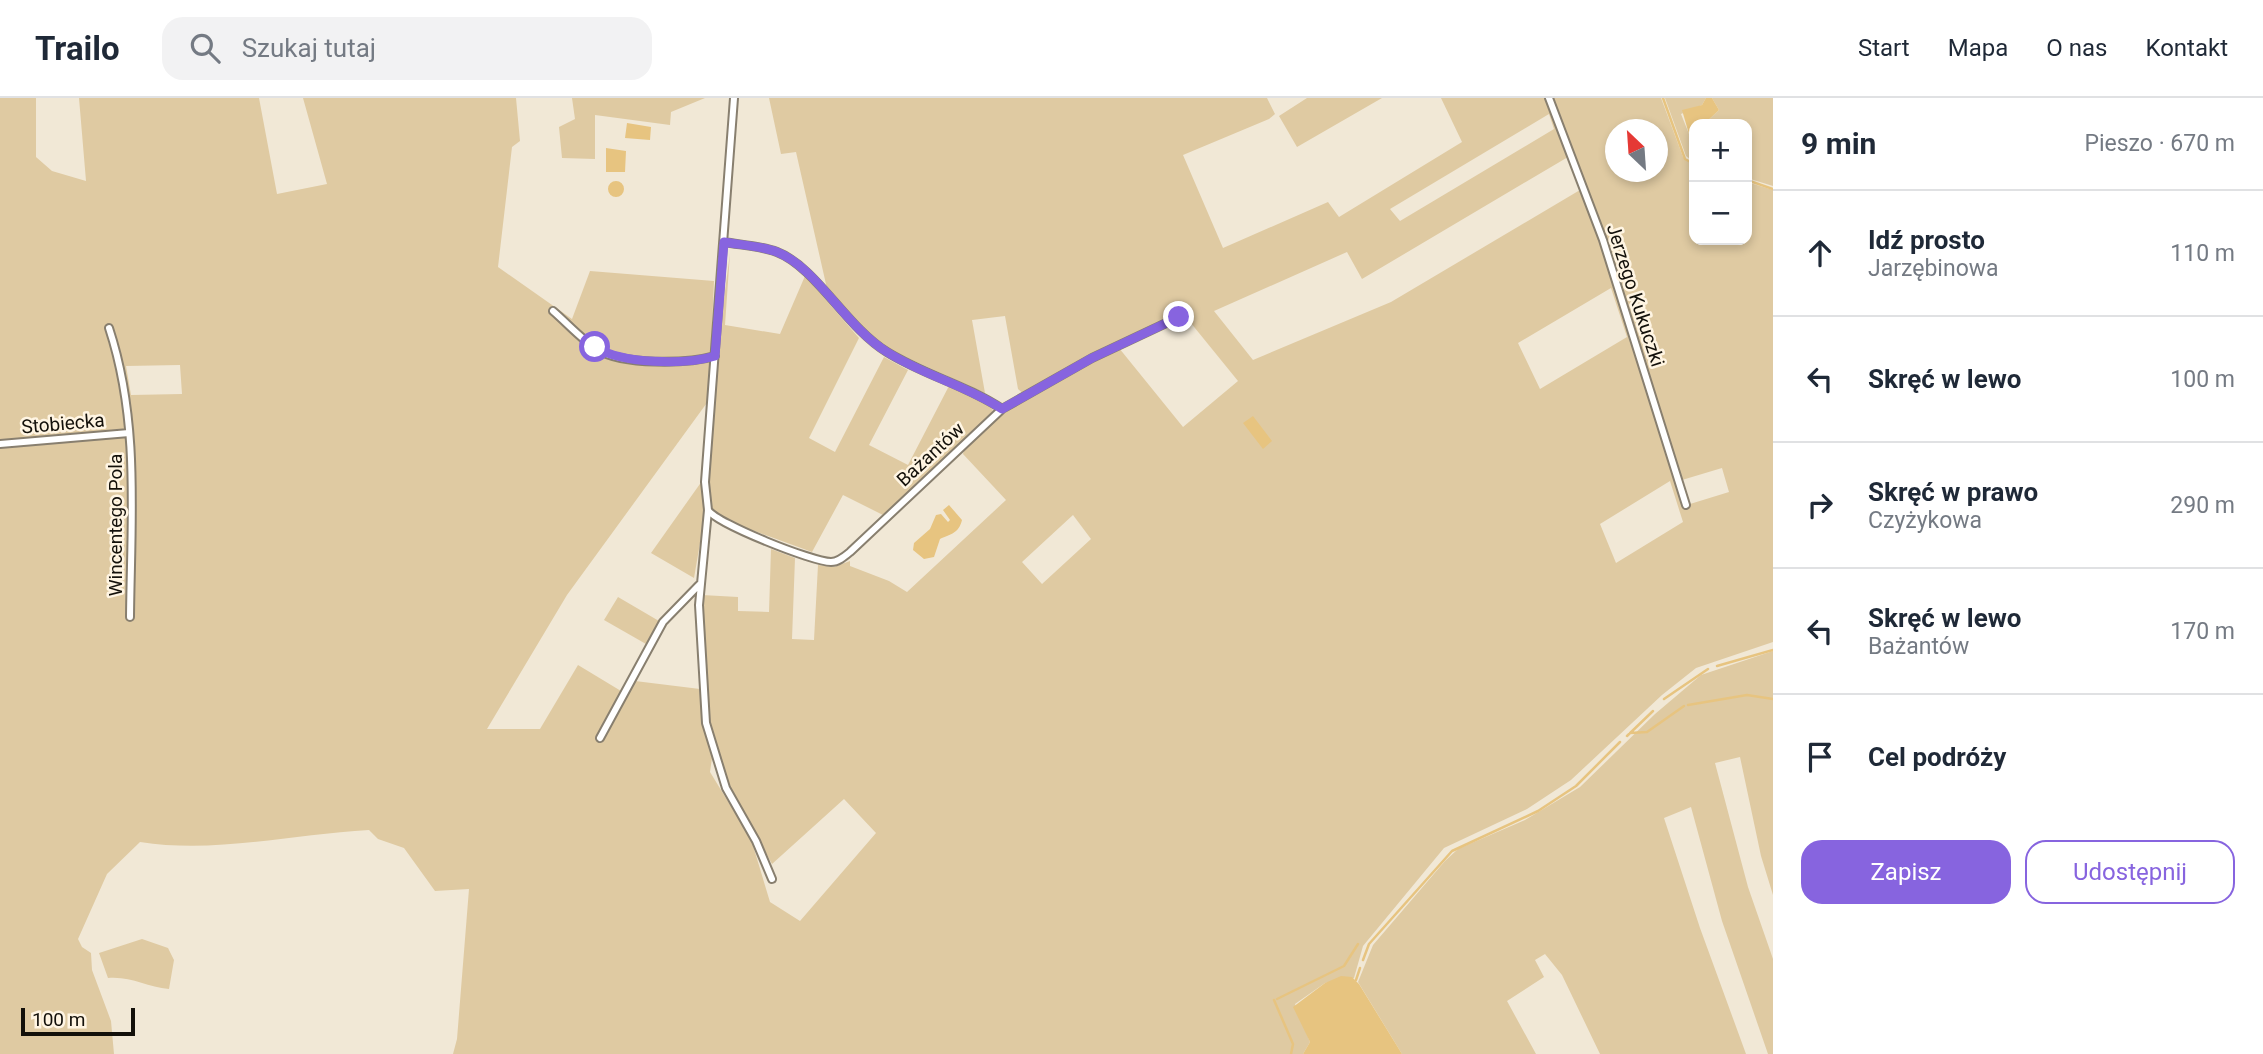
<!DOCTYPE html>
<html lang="pl">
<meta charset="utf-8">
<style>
:root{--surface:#fff;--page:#f2f2f3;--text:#1f2937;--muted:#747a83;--line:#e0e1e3;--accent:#8764df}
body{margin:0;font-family:Roboto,sans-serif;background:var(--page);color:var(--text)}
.controls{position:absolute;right:21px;top:21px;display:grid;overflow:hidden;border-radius:14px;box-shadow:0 4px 10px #0003}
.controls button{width:63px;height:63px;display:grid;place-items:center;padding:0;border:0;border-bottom:2px solid var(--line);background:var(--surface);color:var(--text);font:35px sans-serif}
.compass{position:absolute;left:1605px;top:21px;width:63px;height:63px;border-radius:50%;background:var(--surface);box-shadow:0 4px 10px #0003;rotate:335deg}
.scale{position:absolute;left:21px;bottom:18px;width:114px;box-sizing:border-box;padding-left:7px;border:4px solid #13100a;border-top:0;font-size:19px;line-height:24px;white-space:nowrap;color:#13100a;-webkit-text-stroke:5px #fff5e3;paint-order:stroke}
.stop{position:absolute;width:21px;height:21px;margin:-16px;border:5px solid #8764df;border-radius:50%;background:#fff}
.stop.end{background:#8764df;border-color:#fff;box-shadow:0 2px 7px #0008}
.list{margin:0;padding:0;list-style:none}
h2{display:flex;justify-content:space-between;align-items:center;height:91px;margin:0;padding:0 28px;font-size:30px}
h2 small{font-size:23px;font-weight:400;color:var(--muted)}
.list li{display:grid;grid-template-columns:46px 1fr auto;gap:21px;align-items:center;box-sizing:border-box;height:126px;padding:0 28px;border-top:2px solid var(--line)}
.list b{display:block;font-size:26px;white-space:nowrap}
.list p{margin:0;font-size:23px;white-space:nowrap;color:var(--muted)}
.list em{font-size:23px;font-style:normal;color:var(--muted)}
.actions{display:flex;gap:14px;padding:21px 28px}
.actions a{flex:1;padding:16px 0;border:2px solid var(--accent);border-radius:21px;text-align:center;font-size:24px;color:var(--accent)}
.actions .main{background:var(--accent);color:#fff}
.icon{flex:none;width:38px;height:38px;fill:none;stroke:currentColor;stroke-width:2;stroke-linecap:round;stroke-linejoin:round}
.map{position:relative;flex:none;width:1773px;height:956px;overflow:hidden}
header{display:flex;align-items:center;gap:42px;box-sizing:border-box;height:98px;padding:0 35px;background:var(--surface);border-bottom:2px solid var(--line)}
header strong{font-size:33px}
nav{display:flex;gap:38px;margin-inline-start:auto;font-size:24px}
.search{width:490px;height:63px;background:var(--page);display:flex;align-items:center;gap:18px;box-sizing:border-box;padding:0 24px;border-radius:21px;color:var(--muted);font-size:26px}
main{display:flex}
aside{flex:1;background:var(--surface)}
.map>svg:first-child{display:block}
.green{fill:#dfcaa2;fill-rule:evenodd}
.water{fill:#e7c480}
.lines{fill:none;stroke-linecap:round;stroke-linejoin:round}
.stream{stroke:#e7c480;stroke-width:2.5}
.minor-casing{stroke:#887f6f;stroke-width:10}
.minor{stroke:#fff;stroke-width:6}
.route{stroke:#8764df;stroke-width:9}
.labels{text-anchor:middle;stroke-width:5;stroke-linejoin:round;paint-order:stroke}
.street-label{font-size:19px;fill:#13100a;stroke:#fff5e3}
</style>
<header>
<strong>Trailo</strong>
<div class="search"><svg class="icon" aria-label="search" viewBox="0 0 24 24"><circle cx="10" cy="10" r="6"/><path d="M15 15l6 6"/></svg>Szukaj tutaj</div>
<nav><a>Start</a><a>Mapa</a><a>O nas</a><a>Kontakt</a></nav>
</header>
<main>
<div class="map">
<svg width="1773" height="956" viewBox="0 0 1773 956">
<rect width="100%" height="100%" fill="#f1e8d6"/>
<path class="green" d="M 0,0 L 36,0 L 36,59 L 52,73 L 86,83 L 79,0 L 259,0 L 277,96 L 327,86 L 303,0 L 516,0 L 520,43 L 512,49 L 498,169 L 572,221 L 590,173 L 714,183 L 709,302 L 567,497 L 487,631 L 540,631 L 578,567 L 621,593 L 599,637 L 603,639 L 635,583 L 700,591 L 704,630 L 712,660 L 710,674 L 751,741 L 770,804 L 800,823 L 876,735 L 844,701 L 772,766 C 757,737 736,710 725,680 C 702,622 704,559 702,497 L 738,499 L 738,513 L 769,514 L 771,451 L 795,460 L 792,541 L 814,542 L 818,467 L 834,469 L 850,463 L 850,468 L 889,483 L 907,494 L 1006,402 L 963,356 L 964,352 L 991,325 L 1027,299 L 1018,291 L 1005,218 L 972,222 L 985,295 L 890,252 L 857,226 L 828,195 L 796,54 L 781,56 L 769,0 L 1267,0 L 1275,16 L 1269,21 L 1183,57 L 1223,150 L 1328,104 L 1339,119 L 1462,44 L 1441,0 L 1661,0 L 1683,59 L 1694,67 L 1694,142 L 1747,142 L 1747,84 L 1773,92 L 1773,544 L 1696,570 L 1662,597 L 1571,682 L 1527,711 L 1444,750 L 1363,848 L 1354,880 L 1325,885 L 1295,906 L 1310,944 L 1303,956 L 453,956 L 457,941 L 469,791 L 435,793 L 404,750 L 378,741 L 369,732 C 293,736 216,756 140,744 L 107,776 L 78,841 L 82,849 L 91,855 L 92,872 L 111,923 L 114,956 L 0,956 ZM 1549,16 L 1554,31 L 1400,123 L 1390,111 ZM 1616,32 L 1658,32 L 1658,74 L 1616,74 ZM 1568,59 L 1580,92 L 1391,204 L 1253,262 L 1214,213 L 1347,154 L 1362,181 ZM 1611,190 L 1627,239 L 1540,291 L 1518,245 ZM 1186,219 L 1238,283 L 1183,329 L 1119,250 ZM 180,267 L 182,296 L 131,297 L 126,268 ZM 1722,370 L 1729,394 L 1690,406 L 1682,382 ZM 1670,383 L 1683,424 L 1616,465 L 1600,426 ZM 1073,417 L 1091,441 L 1042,486 L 1022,464 Z
M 572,0 L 705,0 L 671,14 L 670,27 L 595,17 L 595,61 L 562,60 L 559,29 L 575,21 Z
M 1307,0 L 1382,0 L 1297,49 L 1279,18 Z
M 1665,0 L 1706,0 L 1702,7 L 1681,16 L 1689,36 L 1694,33 L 1694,64 L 1686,58 Z
M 1712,0 L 1773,0 L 1773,88 L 1747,80 L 1747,26 L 1704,26 L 1719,12 Z
M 730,155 L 725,227 L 780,236 L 805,178 L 859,240 L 809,340 L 835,354 L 884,259 L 908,272 L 869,347 L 908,367 L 950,286 L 987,305 L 993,312 L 988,320 L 883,417 L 843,397 L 812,454 L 719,420 L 711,410 L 707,396 L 720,231 Z
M 702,383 L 705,416 L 694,480 L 651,455 Z
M 618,499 L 659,523 L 646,546 L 604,522 Z
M 1773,553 L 1773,797 L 1761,758 L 1740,659 L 1715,665 L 1748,789 L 1773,861 L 1773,956 L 1768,956 L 1722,823 L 1691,709 L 1664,720 L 1700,830 L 1746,956 L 1600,956 L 1562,877 L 1545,856 L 1535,862 L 1544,879 L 1507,903 L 1536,956 L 1402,956 L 1358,884 L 1373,847 L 1445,763 L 1458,751 L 1525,722 L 1580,689 L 1655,616 L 1701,577 Z
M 142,841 L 168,850 L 174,862 L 169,891 C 147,889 131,878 108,880 L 99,855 Z"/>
<path class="water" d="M 1706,0 L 1712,0 L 1719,12 L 1704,26 L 1694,26 L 1694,33 L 1689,36 L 1682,12 L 1702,7 Z
M 627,25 L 651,29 L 650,42 L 625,40 Z
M 606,50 L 626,53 L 625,74 L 606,74 Z
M608 91a8 8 0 1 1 16 0a8 8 0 1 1-16 0Z
M 1253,318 L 1272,343 L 1263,351 L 1243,325 Z
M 949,407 L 962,422 C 959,435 951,436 940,441 L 934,459 L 924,461 L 913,452 L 914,445 L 930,431 L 936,417 L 941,416 L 948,424 L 950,422 L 943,412 Z
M 1341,878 L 1352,879 L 1359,886 L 1402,956 L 1303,956 L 1310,944 L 1293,909 L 1325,885 Z"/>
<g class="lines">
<path class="stream" d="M 1663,0 L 1685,61 L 1694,66
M 1747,82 L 1773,91
M 1717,568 L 1773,552
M 1664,601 L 1708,571
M 1688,607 L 1747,597 L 1773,601
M 1630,635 L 1647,634 L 1684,608
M 1627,638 L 1653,613
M 1363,862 L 1369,846 L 1452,753 L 1538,713 L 1576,688 L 1620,644
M 1356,882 L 1360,870
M 1277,901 L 1344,868 L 1358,846
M 1274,902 L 1293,946 L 1291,956"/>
<defs>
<path id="minor" d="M 734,0 L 705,384 L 708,412 L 699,507 L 706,625 L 726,690 L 756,743 L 772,781
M 1549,0 L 1603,142 L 1686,407
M 724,144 C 741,147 761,148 777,154 C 816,169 846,229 887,254 C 924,277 966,287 1002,311
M 553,213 C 567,225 582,242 598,252 C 623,267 687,266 715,258
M 109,230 C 140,324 131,421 130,519
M 0,346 L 129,335
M 708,412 C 717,426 813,464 831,464 C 838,464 844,459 850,454 L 1002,311 L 1092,260 L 1179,219
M 600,640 L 663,524 L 699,487"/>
</defs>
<use href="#minor" class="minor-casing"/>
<use href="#minor" class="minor"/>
</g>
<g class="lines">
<path class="route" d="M 595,249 C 622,266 685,267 715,258 L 724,144 C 741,147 761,148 777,154 C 816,169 846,229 887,254 C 923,277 965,287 1002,311 L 1092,260 L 1179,219"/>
</g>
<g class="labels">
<g class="street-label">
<text transform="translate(1636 197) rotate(72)" y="7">Jerzego Kukuczki</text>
<text transform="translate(63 325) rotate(-5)" y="7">Stobiecka</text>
<text transform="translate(930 356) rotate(-43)" y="7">Bażantów</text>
<text transform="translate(115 427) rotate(-90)" y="7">Wincentego Pola</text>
</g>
</g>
</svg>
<div class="controls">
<button>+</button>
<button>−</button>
</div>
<svg class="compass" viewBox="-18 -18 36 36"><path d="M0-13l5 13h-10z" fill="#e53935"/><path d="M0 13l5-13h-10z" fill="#747a83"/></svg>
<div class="scale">100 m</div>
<div class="stop" style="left:595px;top:249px"></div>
<div class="stop end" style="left:1179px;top:219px"></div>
</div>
<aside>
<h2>9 min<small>Pieszo · 670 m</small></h2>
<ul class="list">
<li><svg class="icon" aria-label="ahead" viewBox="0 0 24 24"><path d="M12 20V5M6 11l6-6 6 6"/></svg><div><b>Idź prosto</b><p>Jarzębinowa</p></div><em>110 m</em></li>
<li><svg class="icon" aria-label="left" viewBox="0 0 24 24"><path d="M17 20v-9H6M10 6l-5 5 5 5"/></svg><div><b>Skręć w lewo</b></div><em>100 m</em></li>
<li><svg class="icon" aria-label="right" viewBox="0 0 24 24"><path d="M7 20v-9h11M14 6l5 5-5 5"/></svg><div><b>Skręć w prawo</b><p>Czyżykowa</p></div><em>290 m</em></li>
<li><svg class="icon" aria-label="left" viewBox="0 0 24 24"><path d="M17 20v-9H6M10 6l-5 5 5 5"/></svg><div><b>Skręć w lewo</b><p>Bażantów</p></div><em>170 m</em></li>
<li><svg class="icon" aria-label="arrive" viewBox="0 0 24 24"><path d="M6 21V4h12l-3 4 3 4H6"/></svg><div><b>Cel podróży</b></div></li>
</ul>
<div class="actions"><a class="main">Zapisz</a><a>Udostępnij</a></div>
</aside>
</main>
